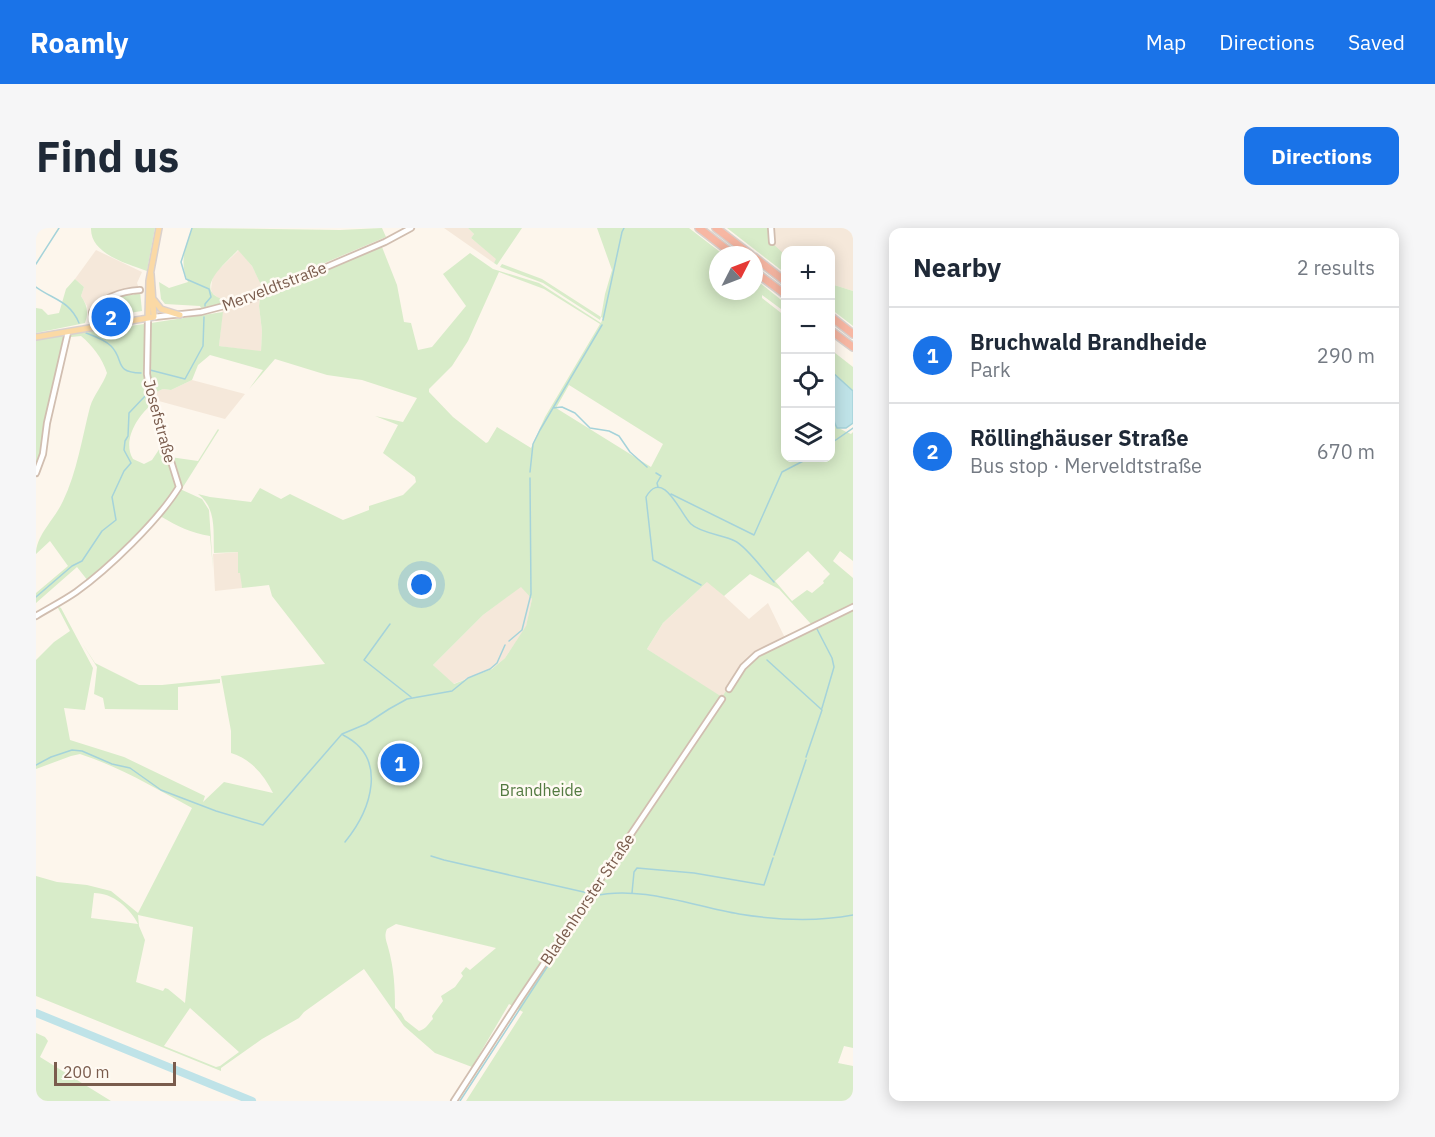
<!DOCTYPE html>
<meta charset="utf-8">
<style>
:root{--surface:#fff;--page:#f6f6f7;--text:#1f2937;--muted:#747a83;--line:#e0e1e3;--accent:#1a73e8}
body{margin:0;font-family:"IBM Plex Sans",sans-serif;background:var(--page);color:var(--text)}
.controls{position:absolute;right:18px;top:18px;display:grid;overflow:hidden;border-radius:12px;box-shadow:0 3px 15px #0003}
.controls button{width:54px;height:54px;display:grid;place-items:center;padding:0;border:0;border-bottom:2px solid var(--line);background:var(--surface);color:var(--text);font:30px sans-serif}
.compass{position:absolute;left:673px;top:18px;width:54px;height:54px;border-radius:50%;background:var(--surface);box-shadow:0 3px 15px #0003;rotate:48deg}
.scale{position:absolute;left:18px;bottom:15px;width:122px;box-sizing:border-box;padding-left:6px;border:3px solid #7a5c4d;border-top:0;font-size:16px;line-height:21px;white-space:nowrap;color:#7a5c4d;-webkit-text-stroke:4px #fffaf3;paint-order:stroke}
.you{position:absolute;left:386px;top:357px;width:21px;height:21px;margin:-15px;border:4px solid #fff;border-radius:50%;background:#1a73e8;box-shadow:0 0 0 9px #1a73e833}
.badge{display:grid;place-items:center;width:39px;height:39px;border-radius:50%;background:var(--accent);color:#fff;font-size:20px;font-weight:700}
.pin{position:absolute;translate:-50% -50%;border:3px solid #fff;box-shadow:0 2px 6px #0006}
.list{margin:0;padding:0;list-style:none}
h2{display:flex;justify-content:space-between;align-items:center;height:78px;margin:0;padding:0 24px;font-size:26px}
h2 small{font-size:20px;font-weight:400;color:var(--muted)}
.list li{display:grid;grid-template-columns:39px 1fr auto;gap:18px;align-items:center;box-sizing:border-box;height:96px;padding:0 24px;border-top:2px solid var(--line)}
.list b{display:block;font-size:22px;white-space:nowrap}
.list p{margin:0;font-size:20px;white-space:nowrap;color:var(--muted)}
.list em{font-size:20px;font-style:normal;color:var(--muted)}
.icon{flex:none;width:33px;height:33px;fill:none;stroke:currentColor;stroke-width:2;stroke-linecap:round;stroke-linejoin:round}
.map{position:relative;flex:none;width:817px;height:873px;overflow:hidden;border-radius:12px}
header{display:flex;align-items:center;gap:36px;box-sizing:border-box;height:84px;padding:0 30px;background:var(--accent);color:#fff}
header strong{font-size:28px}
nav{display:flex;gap:33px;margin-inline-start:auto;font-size:21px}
.intro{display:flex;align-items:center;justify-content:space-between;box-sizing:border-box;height:144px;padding:0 36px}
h1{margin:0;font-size:42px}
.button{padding:15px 27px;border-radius:12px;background:var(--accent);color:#fff;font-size:21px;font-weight:700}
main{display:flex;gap:36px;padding:0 36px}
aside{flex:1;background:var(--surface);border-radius:12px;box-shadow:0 3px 15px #0003}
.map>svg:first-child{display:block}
.residential{fill:#f5e8da}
.green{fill:#d8ecc9;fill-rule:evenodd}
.water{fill:#bfe3e8;stroke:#a5d3da;stroke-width:1.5}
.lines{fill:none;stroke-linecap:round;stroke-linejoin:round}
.stream{stroke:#a5d3da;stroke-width:1.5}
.river{stroke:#bfe3e8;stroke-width:8}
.minor-casing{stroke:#d1beb0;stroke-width:8}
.major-casing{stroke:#dad1cd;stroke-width:8}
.highway-casing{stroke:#dad1cd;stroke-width:10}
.minor{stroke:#fff;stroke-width:4.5}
.major{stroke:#fbd9a5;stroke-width:5}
.highway{stroke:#f7b7a3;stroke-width:7}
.labels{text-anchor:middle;stroke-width:5;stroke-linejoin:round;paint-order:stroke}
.street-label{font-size:16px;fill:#7a5c4d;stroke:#fffaf3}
.park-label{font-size:16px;fill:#537a41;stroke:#fffaf3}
</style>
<header>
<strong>Roamly</strong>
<nav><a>Map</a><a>Directions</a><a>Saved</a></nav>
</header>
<div class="intro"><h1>Find us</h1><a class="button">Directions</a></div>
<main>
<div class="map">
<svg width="817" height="873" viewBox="0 0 817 873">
<rect width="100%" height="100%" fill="#fdf6ec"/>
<path class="residential" d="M 408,0 L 432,0 L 438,6 L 435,10 L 461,31 L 458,35 Z
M 733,0 L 817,0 L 817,63 L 795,56 L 794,22 L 750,22 L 749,27 L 739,20 L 733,13 Z
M 60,22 L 106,44 L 101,55 L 104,63 L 74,74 L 52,87 L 51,78 L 45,68 L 48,59 L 39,51 Z
M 203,22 L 216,38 L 229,64 L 190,76 L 176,65 L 175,61 L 176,53 L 178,46 Z
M 224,69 L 223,78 L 226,103 L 225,124 L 183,118 L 187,79 Z
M 156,152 L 209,166 L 189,191 L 119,172 L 116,166 L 127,161 L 135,162 Z
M 203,324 L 206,360 L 179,363 L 177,326 Z
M 672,353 L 713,391 L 732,375 L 749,410 L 718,428 L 706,439 L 686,470 L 611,421 L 627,395 Z
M 485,358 L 496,371 L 490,399 L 469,430 L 456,441 L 417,456 L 397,437 L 447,387 Z"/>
<path class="green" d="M 55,0 L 119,0 L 111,43 C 92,36 54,26 55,0 Z
M 156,0 L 304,2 L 346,0 L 350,9 L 227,61 L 216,38 L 202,22 C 191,34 154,63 189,72 L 190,76 L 166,82 L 164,78 L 129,76 L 125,71 L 123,54 L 133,60 L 152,54 C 143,34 149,20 156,0 Z
M 432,0 L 486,0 L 461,37 L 458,35 L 460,31 L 435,10 L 438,6 Z
M 561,0 L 653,0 L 688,27 L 682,27 L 682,63 L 718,63 L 718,50 L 749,75 L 749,84 L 726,67 L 726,70 L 749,88 L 750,230 L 794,230 L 795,173 C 802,194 791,196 815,206 L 817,204 L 817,333 L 804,323 L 797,333 L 817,350 L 817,820 L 808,818 L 802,835 L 817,838 L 817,873 L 430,873 L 487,784 L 473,776 L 436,839 L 399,825 L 368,798 L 328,741 L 268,784 L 263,790 L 226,811 L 185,840 L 185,843 L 0,768 L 0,648 L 21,654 L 51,657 L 75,663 L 102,685 L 156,580 C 119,560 84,539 44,526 L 35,528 L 0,541 L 0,432 L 18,414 L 34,403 L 21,378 L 25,380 L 57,440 L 49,482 L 28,480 L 34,512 L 88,529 L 169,568 L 167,574 L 188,554 L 237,565 C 228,547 215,531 195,525 L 195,503 L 185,448 L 289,436 L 236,368 L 233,357 L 206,360 L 204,345 L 202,345 L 202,324 L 178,325 C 177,304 181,280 162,266 L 174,269 L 215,274 L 224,260 L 245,271 L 254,266 L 307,292 L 333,282 L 333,278 L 367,267 L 380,254 L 379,249 L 347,225 L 362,197 L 339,188 L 367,194 L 381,170 L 326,152 L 291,147 L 239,131 L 213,161 L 227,142 L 174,127 L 162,137 L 156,152 L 135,162 L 127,161 L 116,166 L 111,136 L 115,95 L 187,84 L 183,118 L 225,123 L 226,103 L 223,78 L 224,70 L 346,19 L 361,57 L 368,94 L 375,95 L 382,122 L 396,119 L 430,78 L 407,46 L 434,25 L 457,41 L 503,55 L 565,95 L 567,90 L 565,89 L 564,92 L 507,55 L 464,39 L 466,36 L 506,51 L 565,89 L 569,66 L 576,42 ZM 463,44 L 508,61 L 564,96 L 509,189 L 495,220 L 461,199 L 452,214 L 450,215 L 417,189 L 393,164 L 393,161 L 416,138 L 432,113 ZM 533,157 L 627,216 L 615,239 L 520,180 ZM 772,323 L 794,346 L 787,353 L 788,355 L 776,365 L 771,362 L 756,373 L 739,353 ZM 714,346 L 743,361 L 775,396 L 718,428 L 706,439 L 686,469 L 611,421 L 627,395 L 671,354 L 688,368 ZM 485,359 L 496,371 L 490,398 L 469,430 L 456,441 L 418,456 L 397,437 L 447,387 ZM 58,665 C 77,665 94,680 102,696 L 55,690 ZM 102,687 L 157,699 L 149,775 L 132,761 L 129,760 L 127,763 L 100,754 L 109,712 L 103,698 ZM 360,696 L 460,720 L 434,742 L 430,739 L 425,745 L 427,748 L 419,759 L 405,768 L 407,773 L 396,788 L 397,791 C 392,796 390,801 383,803 L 369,792 L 365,785 L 359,780 C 359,759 358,740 352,719 C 350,712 348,708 351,701 ZM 154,780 L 203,824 L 184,838 L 180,839 L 128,818 Z
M 691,0 L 733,0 L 734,13 L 749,27 L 749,45 Z
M 39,51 L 48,59 L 45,68 C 51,77 53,84 49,95 L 0,105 L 0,80 L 6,81 L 12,87 L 23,85 L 30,61 Z
M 795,56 L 817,63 L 817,98 L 795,81 Z
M 104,63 L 106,83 L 60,90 L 58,87 L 61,82 L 92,65 L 97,67 Z
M 108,96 L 111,98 L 109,138 L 115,177 C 101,189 86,213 97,231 L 108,236 L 116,232 L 128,214 C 131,225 141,249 140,259 C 137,277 69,338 52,353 L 41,339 L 0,375 L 0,365 L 32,338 L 14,313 L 0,326 C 0,307 19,291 27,273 C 41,244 46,210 54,179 C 58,166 67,157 71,145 C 66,130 57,118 45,108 L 35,109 L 35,106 Z
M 27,106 L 29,107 L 7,222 L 0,243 L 0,112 Z
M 794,121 L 817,139 L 817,163 L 795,143 Z
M 182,201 L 183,202 L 147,259 L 145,258 L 134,229 L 162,233 Z
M 144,261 L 166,271 L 173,282 L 177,341 L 174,308 C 155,305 141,298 124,288 L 100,312 Z
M 46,415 L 59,435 L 103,457 L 126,457 L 184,451 L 184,455 L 142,459 L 142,482 L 69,481 L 67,470 L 58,466 L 61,439 Z
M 0,805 L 9,809 L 12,813 L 4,829 L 75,873 L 0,873 Z"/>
<path class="water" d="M 795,143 L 817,163 L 817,195 L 810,200 L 801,200 C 794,189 794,157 795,143 Z"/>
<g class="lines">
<path class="stream" d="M 156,0 L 145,34 L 150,51 L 173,61 L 175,69 L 169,76 L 169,78
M 0,36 L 23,0
M 0,59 C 18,72 34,73 43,95
M 567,92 L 586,4 L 588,0
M 50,105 C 58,108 69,112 75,118 C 89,132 77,144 105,145
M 114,142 L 149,151 L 167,118 L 168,89
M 517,180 L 526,179 L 539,185 L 554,200 L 573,203 L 583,208 L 594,224 L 611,239
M 794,216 L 817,200
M 494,244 L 497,216 L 504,202 L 566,97
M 620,245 L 625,248 L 621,255 L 622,259
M 635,266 L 718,307 L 746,244 L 773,230
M 665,357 L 617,332 L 610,269 C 627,239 645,287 655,296 C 664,305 688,307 699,313 C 710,318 729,344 738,354
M 0,369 L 36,338 L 46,333 L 66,303 L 80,292 L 76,269 L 88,243 L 95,235 L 88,222 L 89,213 L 92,208 L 93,185 L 111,166 L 108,143
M 354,396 L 328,432 L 375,469
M 781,401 L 796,430 L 798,439 L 786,480
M 473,413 L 486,402 L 495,366 L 494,250
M 731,432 L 786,482 L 770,529
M 307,507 C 353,530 335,582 309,614
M 0,537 L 15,529 L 36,522 L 46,523 L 76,536 L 94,540 L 125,562 L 180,583 L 227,597 L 306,506 L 330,496 L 353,481 L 371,471 L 416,463 L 432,450 L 454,441 L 461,435 L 469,417
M 738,627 L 770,532
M 395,628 L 408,632 L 552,665
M 596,665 L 598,644 L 601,640 L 658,645 L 728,657 L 737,630
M 543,692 L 558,668 C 603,657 657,678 703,686 C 740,692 780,694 817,687
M 518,729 L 536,702
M 424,873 L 515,733"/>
<path class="river" d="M 0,785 L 216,873"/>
<defs>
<path id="minor" d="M 735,0 L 736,14
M 118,89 L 165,84 L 215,71 L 349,14 L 375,0
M 58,98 L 56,84 C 68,69 86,63 104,62
M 0,245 L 7,226 L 11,195 L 32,104
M 0,388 C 13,380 27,373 40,364 C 72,341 122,293 143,259 L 115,169 L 111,146 L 112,90
M 693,461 L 707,439 L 721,426 L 817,379
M 418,873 L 484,771 L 686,471"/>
<path id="major" d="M 118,72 L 125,81 L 144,87
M 112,90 L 113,53 L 123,0
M 0,109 L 118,89 L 115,46"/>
<path id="highway" d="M 663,0 L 698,27
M 680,0 L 715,27
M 718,29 L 750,54
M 718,43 L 750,67
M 794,88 L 817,106
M 794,102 L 817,119"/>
</defs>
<use href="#minor" class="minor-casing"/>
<use href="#major" class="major-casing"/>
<use href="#highway" class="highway-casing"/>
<use href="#minor" class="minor"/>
<use href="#major" class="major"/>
<use href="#highway" class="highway"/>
</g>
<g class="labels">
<g class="street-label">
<text transform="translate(238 58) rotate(-21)" y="6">Merveldtstraße</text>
<text transform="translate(124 193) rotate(75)" y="6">Josefstraße</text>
<text transform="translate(551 671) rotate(-56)" y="6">Bladenhorster Straße</text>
</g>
<g class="park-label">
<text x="505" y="568">Brandheide</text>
</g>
</g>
</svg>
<div class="controls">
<button>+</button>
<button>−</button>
<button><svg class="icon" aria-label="locate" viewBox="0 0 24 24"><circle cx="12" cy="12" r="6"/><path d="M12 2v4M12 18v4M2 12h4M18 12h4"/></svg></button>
<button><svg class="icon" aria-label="layers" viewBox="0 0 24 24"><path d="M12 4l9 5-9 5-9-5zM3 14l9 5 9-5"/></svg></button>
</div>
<svg class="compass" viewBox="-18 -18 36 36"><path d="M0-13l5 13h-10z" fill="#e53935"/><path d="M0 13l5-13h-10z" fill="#747a83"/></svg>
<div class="scale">200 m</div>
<div class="you"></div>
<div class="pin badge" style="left:364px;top:535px">1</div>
<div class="pin badge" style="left:75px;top:89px">2</div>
</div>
<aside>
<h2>Nearby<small>2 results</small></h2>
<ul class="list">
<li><span class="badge">1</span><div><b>Bruchwald Brandheide</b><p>Park</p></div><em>290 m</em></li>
<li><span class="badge">2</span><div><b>Röllinghäuser Straße</b><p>Bus stop · Merveldtstraße</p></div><em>670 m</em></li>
</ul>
</aside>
</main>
